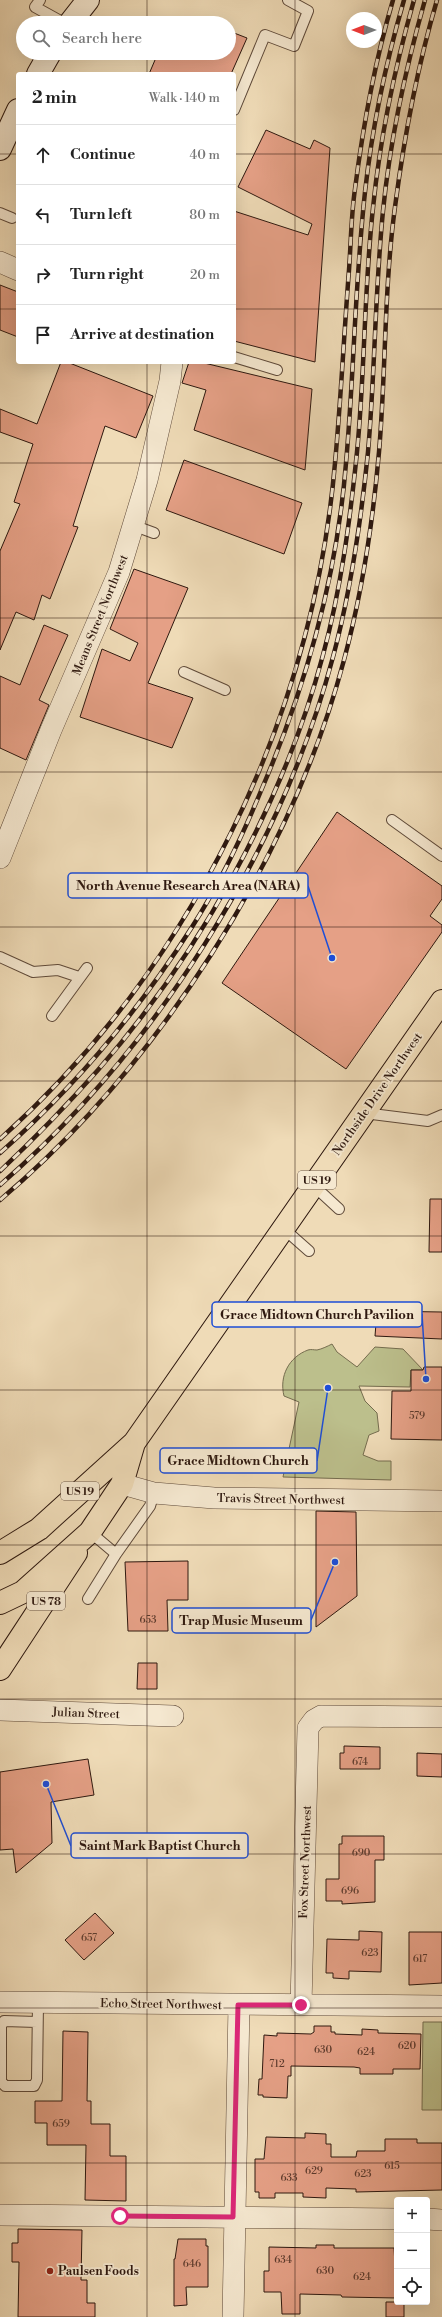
<!DOCTYPE html>
<meta charset="utf-8">
<style>
:root{--surface:#fff;--page:#f2f2f2;--text:#222;--muted:#767676;--line:#e0e0e0}
body{margin:0;font-family:"Libre Bodoni",serif;background:var(--page);color:var(--text)}
.controls{position:absolute;right:12px;bottom:12px;display:grid;overflow:hidden;border-radius:4px;box-shadow:0 4px 16px #0002}
.controls button{width:36px;height:36px;display:grid;place-items:center;padding:0;border:0;border-bottom:1px solid var(--line);background:var(--surface);color:var(--text);font:20px sans-serif}
.compass{position:absolute;left:346px;top:12px;width:36px;height:36px;border-radius:50%;background:var(--surface);box-shadow:0 4px 16px #0002;rotate:270deg}
.stop{position:absolute;width:12px;height:12px;margin:-9px;border:3px solid #db2777;border-radius:50%;background:#fff}
.stop.end{background:#db2777;border-color:#fff;box-shadow:0 1px 4px #0008}
.list{margin:0;padding:0;list-style:none}
h2{display:flex;justify-content:space-between;align-items:center;height:52px;margin:0;padding:0 16px;font-size:17px}
h2 small{font-size:13px;font-weight:400;color:var(--muted)}
.list li{display:grid;grid-template-columns:26px 1fr auto;gap:12px;align-items:center;box-sizing:border-box;height:60px;padding:0 16px;border-top:1px solid var(--line)}
.list b{display:block;font-size:15px;white-space:nowrap}
.list em{font-size:13px;font-style:normal;color:var(--muted)}
.icon{flex:none;width:22px;height:22px;fill:none;stroke:currentColor;stroke-width:2;stroke-linecap:round;stroke-linejoin:round}
.map{position:relative;flex:none;width:442px;height:2317px;overflow:hidden}
.search{position:absolute;background:var(--surface);box-shadow:0 4px 16px #0002;left:16px;top:16px;width:220px;height:44px;display:flex;align-items:center;gap:10px;box-sizing:border-box;padding:0 14px;border-radius:22px;color:var(--muted);font-size:15px}
.panel{position:absolute;background:var(--surface);box-shadow:0 4px 16px #0002;left:16px;top:72px;width:220px;height:292px;border-radius:4px}
.map>svg:first-child{display:block}
.green{fill:#bcbf8c;stroke:#756c4e}
.building{fill:#e5a086;stroke:#2e180f}
.lines{fill:none;stroke-linecap:round;stroke-linejoin:round}
.lane-casing{stroke:#5e4939;stroke-width:12}
.street-casing{stroke:#5e4939;stroke-width:22}
.secondary-casing{stroke:#2e180f;stroke-width:24}
.highway-casing{stroke:#2e180f;stroke-width:24}
.lane{stroke:#f5e8d0;stroke-width:10}
.street{stroke:#f5e8d0;stroke-width:21}
.secondary{stroke:#f5e8d0;stroke-width:22}
.highway{stroke:#efdbb7;stroke-width:22}
.rail-casing{stroke:#2e180f;stroke-width:4.5}
.rail{stroke:#f5e8d0;stroke-width:3;stroke-dasharray:9;stroke-linecap:butt}
.route{stroke:#db2777;stroke-width:5}
.grid{fill:none;stroke:#2e180f;stroke-width:1;stroke-opacity:0.55}
.poi-dot{fill:#8f2418;stroke:#f5e8d0;stroke-width:1.5}
.labels{text-anchor:middle;stroke-width:3.5;stroke-linejoin:round;paint-order:stroke}
.number-label{font-size:10px;fill:#5c3a2d}
.shield{fill:#f5e8d0;stroke:#6a5649;stroke-width:1}
.shield-label{font-size:11px;font-weight:bold;fill:#2e180f}
.street-label{font-size:12px;fill:#2e180f;stroke:#f5e8d0}
.poi-label{font-size:12px;font-weight:bold;fill:#2e180f;stroke:#f5e8d0;text-anchor:start}
.leader{fill:none;stroke:#1d4ed8;stroke-width:1.5}
.callout-dot{fill:#1d4ed8;stroke:#f5e8d0;stroke-width:1.5}
.callout{fill:#f5e8d0;stroke:#1d4ed8;stroke-width:1.5}
.callout-label{font-size:13px;text-anchor:middle;font-weight:bold;fill:#2e180f}
</style>
<div class="map">
<svg width="442" height="2317" viewBox="0 0 442 2317">
<rect width="100%" height="100%" fill="#efdbb7"/>
<filter id="stains"><feTurbulence type="fractalNoise" baseFrequency=".005" numOctaves="4"/><feColorMatrix values="0 0 0 0 .2 0 0 0 0 .09 0 0 0 0 .02 0 0 0 .5 -.17"/></filter>
<radialGradient id="worn" r=".72"><stop offset=".6" stop-color="#630" stop-opacity="0"/><stop offset="1" stop-color="#630" stop-opacity=".3"/></radialGradient>
<path class="green" d="M 332,1344 L 337,1352 L 357,1367 L 375,1347 L 403,1349 L 423,1370 L 411,1370 L 410,1387 L 359,1386 L 365,1401 L 377,1413 L 379,1431 L 369,1435 L 363,1455 L 378,1461 L 391,1461 L 391,1480 L 283,1477 L 299,1402 L 284,1396 C 279,1376 289,1357 308,1350 C 311,1349 314,1350 317,1350 C 322,1349 328,1346 332,1344 Z
M 423,2022 L 442,2022 L 442,2110 L 422,2110 Z"/>
<path class="building" d="M 229,31 L 247,38 L 231,74 L 149,74 L 158,53 L 229,53 Z
M 266,130 L 310,149 L 314,140 L 330,148 L 315,362 L 234,341 L 234,211 L 308,235 L 312,224 L 238,187 Z
M 0,285 L 18,292 L 18,337 L 0,330 Z
M 61,362 L 67,362 L 153,396 L 136,438 L 105,426 L 73,526 L 78,527 L 50,599 L 42,595 L 34,620 L 16,612 L 0,650 L 0,551 L 20,504 L 14,502 L 33,444 L 0,432 L 0,409 L 37,424 Z
M 189,362 L 200,362 L 312,389 L 305,470 L 194,430 L 206,390 L 182,383 Z
M 184,460 L 302,503 L 284,554 L 166,510 Z
M 134,569 L 188,588 L 148,683 L 193,698 L 172,748 L 80,717 L 102,649 L 130,661 L 138,643 L 110,629 Z
M 44,625 L 68,635 L 39,700 L 49,705 L 26,760 L 0,748 L 0,676 L 20,685 Z
M 337,812 L 442,886 L 442,899 L 430,916 L 442,925 L 442,932 L 346,1069 L 222,983 Z
M 430,1199 L 442,1199 L 442,1252 L 429,1252 Z
M 377,1311 L 442,1312 L 442,1339 L 375,1336 Z
M 424,1367 L 442,1367 L 442,1440 L 391,1439 L 392,1391 L 411,1391 L 411,1370 L 423,1370 Z
M 316,1511 L 356,1512 L 357,1596 L 316,1627 Z
M 188,1561 L 188,1600 L 167,1600 L 168,1631 L 128,1631 L 125,1562 Z
M 138,1663 L 157,1663 L 157,1689 L 137,1689 Z
M 344,1746 L 380,1747 L 380,1769 L 340,1769 L 340,1753 L 344,1753 Z
M 417,1753 L 442,1754 L 442,1777 L 417,1776 Z
M 88,1759 L 94,1795 L 51,1802 L 52,1843 L 16,1873 L 13,1849 L 0,1850 L 0,1772 Z
M 342,1836 L 384,1836 L 384,1860 L 375,1860 L 375,1902 L 342,1904 L 342,1901 L 326,1901 L 326,1879 L 339,1879 L 339,1844 L 342,1844 Z
M 95,1913 L 114,1933 L 84,1960 L 65,1940 Z
M 359,1931 L 382,1932 L 381,1972 L 349,1971 L 349,1979 L 333,1978 L 333,1973 L 326,1973 L 327,1939 L 359,1940 Z
M 409,1932 L 442,1932 L 442,1983 L 409,1985 Z
M 314,2026 L 331,2026 L 331,2032 L 335,2032 L 335,2034 L 362,2035 L 362,2029 L 378,2030 L 378,2033 L 421,2034 L 420,2069 L 393,2069 L 393,2074 L 360,2074 L 360,2068 L 354,2067 L 291,2066 L 291,2076 L 288,2076 L 287,2098 L 263,2097 L 263,2095 L 258,2095 L 259,2079 L 262,2079 L 264,2035 L 277,2036 L 277,2033 L 311,2034 L 314,2032 Z
M 63,2031 L 88,2032 L 87,2101 L 91,2101 L 91,2124 L 110,2124 L 110,2156 L 126,2156 L 126,2201 L 85,2200 L 86,2145 L 47,2145 L 47,2123 L 35,2123 L 35,2101 L 62,2101 Z
M 305,2133 L 326,2134 L 326,2144 L 331,2144 L 331,2157 L 356,2157 L 357,2151 L 385,2151 L 385,2139 L 417,2139 L 417,2143 L 442,2143 L 442,2190 L 356,2192 L 356,2189 L 326,2188 L 326,2198 L 303,2197 L 303,2193 L 275,2193 L 275,2198 L 259,2198 L 259,2192 L 255,2192 L 255,2159 L 264,2159 L 266,2137 L 305,2138 Z
M 18,2229 L 82,2230 L 81,2280 L 87,2280 L 87,2303 L 95,2303 L 95,2317 L 18,2317 L 19,2262 L 12,2262 L 12,2243 L 18,2243 Z
M 178,2239 L 206,2239 L 206,2246 L 208,2246 L 208,2287 L 186,2287 L 187,2305 L 174,2306 L 174,2259 L 175,2259 Z
M 316,2245 L 334,2245 L 334,2248 L 394,2248 L 397,2298 L 342,2297 L 341,2295 L 300,2294 L 300,2314 L 282,2314 L 281,2292 L 264,2292 L 264,2271 L 269,2271 L 269,2247 L 316,2248 Z
M 386,2302 L 404,2302 L 404,2317 L 386,2317 Z"/>
<g class="lines">
<defs>
<path id="lane" d="M 40,0 L 35,7 L 64,23
M 234,110 L 265,35 L 294,46 L 308,11 L 288,0
M 0,213 L 12,218
M 234,357 L 277,370
M 135,526 L 154,533
M 184,672 L 225,690
M 392,820 L 442,856
M 0,957 L 33,972 L 58,970 L 79,977
M 52,1016 L 87,968
M 364,1113 L 428,1121 L 442,1115
M 313,1185 L 339,1209
M 283,1228 L 309,1251
M 116,1554 L 150,1506 L 154,1493
M 88,1599 L 116,1554 L 90,1532
M 37,2022 L 4,2021 L 1,2026 L 1,2081 L 5,2086 L 34,2086 L 37,2080 L 38,2003"/>
<path id="street" d="M 0,262 L 18,270
M 0,858 L 51,730 L 119,572 L 147,480 L 170,381 L 172,362
M 122,1484 L 154,1493 L 214,1498 L 442,1501
M 0,1710 L 173,1716
M 0,2002 L 442,2006
M 301,2005 L 308,1728 L 314,1720 L 321,1716 L 442,1717
M 0,2215 L 397,2219
M 427,2219 L 442,2220
M 233,2317 L 239,2005"/>
<path id="secondary" d="M 70,23 L 88,0
M 38,74 L 50,53
M 0,149 L 18,110"/>
<path id="highway" d="M 0,1553 L 39,1529 L 134,1443 L 442,1001
M 0,1603 L 23,1592 L 90,1532 L 122,1484 L 134,1443
M 0,1669 L 76,1553"/>
</defs>
<use href="#lane" class="lane-casing"/>
<use href="#street" class="street-casing"/>
<use href="#secondary" class="secondary-casing"/>
<use href="#highway" class="highway-casing"/>
<use href="#lane" class="lane"/>
<use href="#street" class="street"/>
<use href="#secondary" class="secondary"/>
<use href="#highway" class="highway"/>
<defs>
<path id="rail" d="M 0,1139 C 192,967 313,718 335,463 C 341,398 344,334 349,270 C 351,243 351,216 355,189 C 363,126 375,61 393,0
M 0,1153 C 74,1088 139,1010 192,927 C 220,883 243,835 263,786 C 307,683 337,576 346,463 C 354,373 355,282 365,192 C 372,128 386,62 404,0
M 0,1171 C 34,1139 67,1105 98,1070 C 199,955 284,802 323,655 C 341,589 350,520 357,452 C 365,371 364,289 373,208 C 380,138 395,67 414,0
M 0,1185 C 153,1052 281,853 333,657 C 351,590 361,521 368,452 C 375,372 375,291 383,211 C 390,141 406,67 425,0
M 0,1200 C 157,1067 291,859 344,660 C 362,593 373,521 379,452 C 386,371 384,288 395,207 C 404,138 417,68 437,0"/>
</defs>
<use href="#rail" class="rail-casing"/>
<use href="#rail" class="rail"/>
</g>
<g class="lines">
<path class="route" d="M 120,2216 L 233,2217 L 238,2005 L 301,2005"/>
</g>
<path class="grid" d="M 147,0 L 147,23M 295,0 L 295,2317M 147,53 L 147,74M 0,154 L 18,154M 234,154 L 442,154M 0,309 L 18,309M 234,309 L 442,309M 147,362 L 147,2317M 0,463 L 442,463M 0,618 L 442,618M 0,772 L 442,772M 0,927 L 442,927M 0,1081 L 442,1081M 0,1236 L 442,1236M 0,1390 L 442,1390M 0,1545 L 442,1545M 0,1699 L 442,1699M 0,1854 L 442,1854M 0,2008 L 442,2008M 0,2163 L 442,2163"/>
<circle class="poi-dot" cx="50" cy="2271" r="4"/>
<g class="labels">
<g class="number-label">
<text x="417" y="1419">579</text>
<text x="148" y="1623">653</text>
<text x="360" y="1765">674</text>
<text x="361" y="1856">690</text>
<text x="350" y="1894">696</text>
<text x="89" y="1941">657</text>
<text x="370" y="1956">623</text>
<text x="420" y="1962">617</text>
<text x="407" y="2049">620</text>
<text x="323" y="2053">630</text>
<text x="366" y="2055">624</text>
<text x="277" y="2067">712</text>
<text x="61" y="2127">659</text>
<text x="392" y="2169">615</text>
<text x="314" y="2174">629</text>
<text x="363" y="2177">623</text>
<text x="289" y="2181">633</text>
<text x="283" y="2263">634</text>
<text x="192" y="2267">646</text>
<text x="325" y="2274">630</text>
<text x="362" y="2280">624</text>
</g>
<g class="shield">
<rect x="298" y="1171" width="38" height="18" rx="3"/>
<rect x="61" y="1482" width="38" height="18" rx="3"/>
<rect x="27" y="1592" width="38" height="18" rx="3"/>
</g>
<g class="shield-label">
<text x="317" y="1184">US 19</text>
<text x="80" y="1495">US 19</text>
<text x="46" y="1605">US 78</text>
</g>
<g class="street-label">
<text transform="translate(100 615) rotate(-68)" y="4">Means Street Northwest</text>
<text transform="translate(377 1094) rotate(-55)" y="4">Northside Drive Northwest</text>
<text transform="translate(281 1499) rotate(1)" y="4">Travis Street Northwest</text>
<text transform="translate(86 1713) rotate(2)" y="4">Julian Street</text>
<text transform="translate(305 1862) rotate(-88)" y="4">Fox Street Northwest</text>
<text transform="translate(161 2004) rotate(1)" y="4">Echo Street Northwest</text>
</g>
<g class="poi-label">
<text x="58" y="2275">Paulsen Foods</text>
</g>
</g>
<path class="leader" d="M332 958L308 886M426 1379L422 1314M328 1388L317 1461M335 1562L311 1620M46 1784L71 1846"/>
<g class="callout-dot">
<circle cx="332" cy="958" r="4"/>
<circle cx="426" cy="1379" r="4"/>
<circle cx="328" cy="1388" r="4"/>
<circle cx="335" cy="1562" r="4"/>
<circle cx="46" cy="1784" r="4"/>
</g>
<g class="callout">
<rect x="68" y="873" width="240" height="25" rx="4"/>
<rect x="212" y="1302" width="210" height="25" rx="4"/>
<rect x="160" y="1448" width="157" height="25" rx="4"/>
<rect x="172" y="1608" width="139" height="25" rx="4"/>
<rect x="71" y="1833" width="177" height="25" rx="4"/>
</g>
<g class="callout-label">
<text x="188" y="890">North Avenue Research Area (NARA)</text>
<text x="317" y="1319">Grace Midtown Church Pavilion</text>
<text x="238" y="1465">Grace Midtown Church</text>
<text x="241" y="1625">Trap Music Museum</text>
<text x="160" y="1850">Saint Mark Baptist Church</text>
</g>
<rect width="100%" height="100%" filter="url(#stains)"/>
<rect width="100%" height="100%" fill="url(#worn)"/>
</svg>
<div class="controls">
<button>+</button>
<button>−</button>
<button><svg class="icon" aria-label="locate" viewBox="0 0 24 24"><circle cx="12" cy="12" r="6"/><path d="M12 2v4M12 18v4M2 12h4M18 12h4"/></svg></button>
</div>
<svg class="compass" viewBox="-18 -18 36 36"><path d="M0-13l5 13h-10z" fill="#e53935"/><path d="M0 13l5-13h-10z" fill="#767676"/></svg>
<div class="stop" style="left:120px;top:2216px"></div>
<div class="stop end" style="left:301px;top:2005px"></div>
<div class="search"><svg class="icon" aria-label="search" viewBox="0 0 24 24"><circle cx="10" cy="10" r="6"/><path d="M15 15l6 6"/></svg>Search here</div>
<section class="panel">
<h2>2 min<small>Walk · 140 m</small></h2>
<ul class="list">
<li><svg class="icon" aria-label="ahead" viewBox="0 0 24 24"><path d="M12 20V5M6 11l6-6 6 6"/></svg><div><b>Continue</b></div><em>40 m</em></li>
<li><svg class="icon" aria-label="left" viewBox="0 0 24 24"><path d="M17 20v-9H6M10 6l-5 5 5 5"/></svg><div><b>Turn left</b></div><em>80 m</em></li>
<li><svg class="icon" aria-label="right" viewBox="0 0 24 24"><path d="M7 20v-9h11M14 6l5 5-5 5"/></svg><div><b>Turn right</b></div><em>20 m</em></li>
<li><svg class="icon" aria-label="arrive" viewBox="0 0 24 24"><path d="M6 21V4h12l-3 4 3 4H6"/></svg><div><b>Arrive at destination</b></div></li>
</ul>
</section>
</div>
